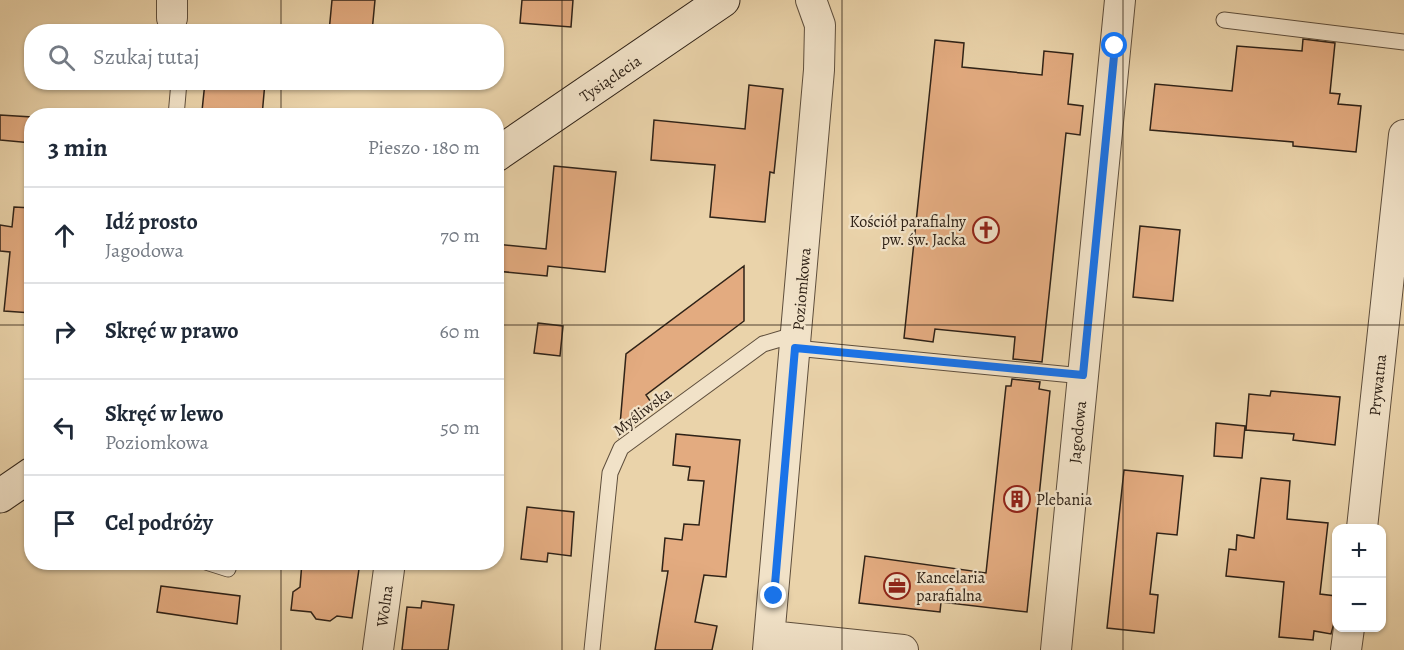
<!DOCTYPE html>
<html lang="pl">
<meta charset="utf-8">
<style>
:root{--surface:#fff;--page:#f6f6f7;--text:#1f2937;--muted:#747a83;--line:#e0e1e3}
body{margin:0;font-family:Alegreya,serif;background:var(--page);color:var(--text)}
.controls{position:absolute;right:18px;bottom:18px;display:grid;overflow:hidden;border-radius:12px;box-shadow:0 2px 4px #0004}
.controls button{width:54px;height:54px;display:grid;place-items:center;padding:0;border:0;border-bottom:2px solid var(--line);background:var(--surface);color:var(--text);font:30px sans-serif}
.stop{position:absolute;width:18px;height:18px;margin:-14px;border:4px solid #1a73e8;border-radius:50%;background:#fff}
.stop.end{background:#1a73e8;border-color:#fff;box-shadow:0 2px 6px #0008}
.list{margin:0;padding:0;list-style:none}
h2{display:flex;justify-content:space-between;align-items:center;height:78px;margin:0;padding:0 24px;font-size:26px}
h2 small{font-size:20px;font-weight:400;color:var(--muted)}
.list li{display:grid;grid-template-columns:39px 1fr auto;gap:18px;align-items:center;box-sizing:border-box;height:96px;padding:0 24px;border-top:2px solid var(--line)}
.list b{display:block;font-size:22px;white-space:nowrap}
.list p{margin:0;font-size:20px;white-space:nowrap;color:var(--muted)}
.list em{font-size:20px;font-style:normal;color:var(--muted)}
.icon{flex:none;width:33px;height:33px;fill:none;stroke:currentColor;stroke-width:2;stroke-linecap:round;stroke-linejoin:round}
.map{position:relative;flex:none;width:1404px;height:650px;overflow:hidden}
.search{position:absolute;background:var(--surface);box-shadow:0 2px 4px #0004;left:24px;top:24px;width:480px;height:66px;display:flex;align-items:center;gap:15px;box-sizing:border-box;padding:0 21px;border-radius:24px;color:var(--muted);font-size:22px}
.panel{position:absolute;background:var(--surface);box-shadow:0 2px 4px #0004;left:24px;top:108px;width:480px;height:462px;border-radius:24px}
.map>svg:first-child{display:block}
.building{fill:#e3ab80;stroke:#2f2217;stroke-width:1.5}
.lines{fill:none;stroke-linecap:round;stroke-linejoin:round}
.lane-casing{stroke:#5e4e3c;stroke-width:17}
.street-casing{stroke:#5e4e3c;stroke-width:32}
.secondary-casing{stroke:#2f2217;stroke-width:35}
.lane{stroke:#f1e2c8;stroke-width:15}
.street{stroke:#f1e2c8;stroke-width:30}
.secondary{stroke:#f1e2c8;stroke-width:33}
.route{stroke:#1a73e8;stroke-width:8}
.grid{fill:none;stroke:#2f2217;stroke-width:1.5;stroke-opacity:0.55}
.labels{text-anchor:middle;stroke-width:4.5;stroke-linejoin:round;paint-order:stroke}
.street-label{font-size:16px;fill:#2f2217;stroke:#f1e2c8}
.poi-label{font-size:16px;fill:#2f2217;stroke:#f1e2c8;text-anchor:start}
</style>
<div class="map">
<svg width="1404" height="650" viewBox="0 0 1404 650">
<rect width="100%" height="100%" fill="#ead3aa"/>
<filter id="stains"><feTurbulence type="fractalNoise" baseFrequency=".00333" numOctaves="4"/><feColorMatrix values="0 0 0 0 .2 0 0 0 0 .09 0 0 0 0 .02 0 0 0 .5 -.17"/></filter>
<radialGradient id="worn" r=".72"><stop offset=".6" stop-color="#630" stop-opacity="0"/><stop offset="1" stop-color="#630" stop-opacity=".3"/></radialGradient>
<path class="building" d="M 332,0 L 375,0 L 372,32 L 329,32 Z
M 522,0 L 573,0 L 571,27 L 520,23 Z
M 1303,39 L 1335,43 L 1330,93 L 1340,94 L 1338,104 L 1361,106 L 1356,152 L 1293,146 L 1293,142 L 1150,130 L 1155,84 L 1232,91 L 1237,46 L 1302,51 Z
M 935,40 L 964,43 L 962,67 L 1042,75 L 1044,51 L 1073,54 L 1068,104 L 1083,106 L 1080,135 L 1066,133 L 1042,362 L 1013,359 L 1015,337 L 935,329 L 933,342 L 904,338 Z
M 205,82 L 265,82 L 262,116 L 223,116 L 202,111 Z
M 749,85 L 783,89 L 774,173 L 770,172 L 765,222 L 710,217 L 715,165 L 651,160 L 654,120 L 745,129 Z
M 0,115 L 32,117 L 32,143 L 0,140 Z
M 554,166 L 616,172 L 605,272 L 548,266 L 547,276 L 496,271 L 496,244 L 546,249 Z
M 14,207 L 32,208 L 32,313 L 4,311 L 10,252 L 0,251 L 0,225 L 12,227 Z
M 1140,226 L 1180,230 L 1173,301 L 1133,297 Z
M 744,266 L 744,321 L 646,395 L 655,408 L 619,437 L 626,354 Z
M 538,323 L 563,326 L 560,356 L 534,353 Z
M 1012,379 L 1040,382 L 1039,389 L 1050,391 L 1027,612 L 941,602 L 940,612 L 859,603 L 865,556 L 986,573 L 1006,386 L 1011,386 Z
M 1271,391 L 1340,397 L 1335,445 L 1293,440 L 1294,434 L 1246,430 L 1249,394 L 1270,396 Z
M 1216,423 L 1245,426 L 1242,458 L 1214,456 Z
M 676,434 L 740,440 L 726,577 L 704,575 L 695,622 L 717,626 L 712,650 L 655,650 L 668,571 L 662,571 L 665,538 L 682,540 L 684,524 L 699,525 L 704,481 L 688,480 L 690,467 L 673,465 Z
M 1124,470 L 1183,476 L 1177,535 L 1157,533 L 1150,594 L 1158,595 L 1154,633 L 1107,628 Z
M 1261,478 L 1290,481 L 1287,519 L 1328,523 L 1320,594 L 1336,596 L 1336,616 L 1331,634 L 1314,631 L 1313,640 L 1279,637 L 1284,582 L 1226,576 L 1229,549 L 1236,550 L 1237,535 L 1254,538 Z
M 527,507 L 574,512 L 571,556 L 548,553 L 547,562 L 521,559 Z
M 302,562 L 360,562 L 352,618 L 337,616 L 330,621 L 316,619 L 311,612 L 291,610 L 293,592 L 300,587 Z
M 161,586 L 240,596 L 237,624 L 157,612 Z
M 422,601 L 454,605 L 448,650 L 402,650 L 407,607 L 421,608 Z"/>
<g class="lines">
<defs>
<path id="lane" d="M 1224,20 L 1404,42
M 176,116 L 179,82
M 795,348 L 1083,376
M 206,562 L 228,569
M 592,650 L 610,473 L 621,448 L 763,344 L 797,334"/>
<path id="street" d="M 172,18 L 172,0
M 1362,528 L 1404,135
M 770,636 L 903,650
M 378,650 L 390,562
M 768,650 L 819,70 L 820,25 L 811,0
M 1056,650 L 1120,0
M 1346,650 L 1349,628"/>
<path id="secondary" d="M 496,155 L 723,0
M 0,496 L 32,474"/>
</defs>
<use href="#lane" class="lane-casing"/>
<use href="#street" class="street-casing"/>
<use href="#secondary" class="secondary-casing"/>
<use href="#lane" class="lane"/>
<use href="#street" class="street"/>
<use href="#secondary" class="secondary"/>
</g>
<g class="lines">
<path class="route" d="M 774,596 L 795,348 L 1083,375 L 1115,46"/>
</g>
<path class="grid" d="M 281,0 L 281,32M 562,0 L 562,650M 842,0 L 842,650M 1123,0 L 1123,650M 281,82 L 281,116M 0,325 L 32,325M 496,325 L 1404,325M 281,562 L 281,650"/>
<defs>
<symbol id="church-ring" viewBox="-11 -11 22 22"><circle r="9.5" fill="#f1e2c8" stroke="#8f2418" stroke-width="1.5"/><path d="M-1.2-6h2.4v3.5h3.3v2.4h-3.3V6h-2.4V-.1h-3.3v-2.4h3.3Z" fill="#8f2418"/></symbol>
<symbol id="building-ring" viewBox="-11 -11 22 22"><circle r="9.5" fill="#f1e2c8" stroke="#8f2418" stroke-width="1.5"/><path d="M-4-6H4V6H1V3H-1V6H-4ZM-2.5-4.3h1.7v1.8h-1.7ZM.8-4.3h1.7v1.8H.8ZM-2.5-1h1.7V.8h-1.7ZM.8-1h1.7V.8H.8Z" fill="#8f2418"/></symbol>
<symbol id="office-ring" viewBox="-11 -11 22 22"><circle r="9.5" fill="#f1e2c8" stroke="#8f2418" stroke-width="1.5"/><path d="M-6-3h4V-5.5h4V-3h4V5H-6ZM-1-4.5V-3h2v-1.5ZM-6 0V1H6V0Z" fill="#8f2418"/></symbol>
</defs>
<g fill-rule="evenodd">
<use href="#church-ring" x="971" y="215" width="30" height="30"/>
<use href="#building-ring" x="1002" y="484" width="30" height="30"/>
<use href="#office-ring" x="882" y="571" width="30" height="30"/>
</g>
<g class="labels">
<g class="street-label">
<text transform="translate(610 78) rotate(-34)" y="6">Tysiąclecia</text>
<text transform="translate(801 289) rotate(-85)" y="6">Poziomkowa</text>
<text transform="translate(1377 385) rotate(-84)" y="6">Prywatna</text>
<text transform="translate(642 411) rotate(-37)" y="6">Myśliwska</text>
<text transform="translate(1077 432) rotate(-84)" y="6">Jagodowa</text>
<text transform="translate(384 606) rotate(-82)" y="6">Wolna</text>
</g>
<g class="poi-label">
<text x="966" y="227" text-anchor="end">Kościół parafialny<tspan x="966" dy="18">pw. św. Jacka</tspan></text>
<text x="1036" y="505">Plebania</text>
<text x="916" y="583">Kancelaria<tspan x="916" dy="18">parafialna</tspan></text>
</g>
</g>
<rect width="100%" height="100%" filter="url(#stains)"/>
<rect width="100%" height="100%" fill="url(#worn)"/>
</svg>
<div class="controls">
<button>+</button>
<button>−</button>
</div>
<div class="stop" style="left:1115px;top:46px"></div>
<div class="stop end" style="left:774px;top:596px"></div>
<div class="search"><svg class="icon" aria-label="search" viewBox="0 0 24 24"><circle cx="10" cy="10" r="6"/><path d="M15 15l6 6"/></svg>Szukaj tutaj</div>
<section class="panel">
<h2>3 min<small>Pieszo · 180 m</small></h2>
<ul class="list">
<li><svg class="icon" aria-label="ahead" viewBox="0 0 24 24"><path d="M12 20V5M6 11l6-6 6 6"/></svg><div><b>Idź prosto</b><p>Jagodowa</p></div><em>70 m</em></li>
<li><svg class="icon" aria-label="right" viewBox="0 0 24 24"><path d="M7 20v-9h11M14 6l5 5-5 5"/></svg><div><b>Skręć w prawo</b></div><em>60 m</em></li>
<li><svg class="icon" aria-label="left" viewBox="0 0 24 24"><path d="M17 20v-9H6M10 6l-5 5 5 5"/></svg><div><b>Skręć w lewo</b><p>Poziomkowa</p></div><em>50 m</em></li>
<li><svg class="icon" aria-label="arrive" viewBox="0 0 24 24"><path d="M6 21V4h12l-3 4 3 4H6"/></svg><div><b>Cel podróży</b></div></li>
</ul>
</section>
</div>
